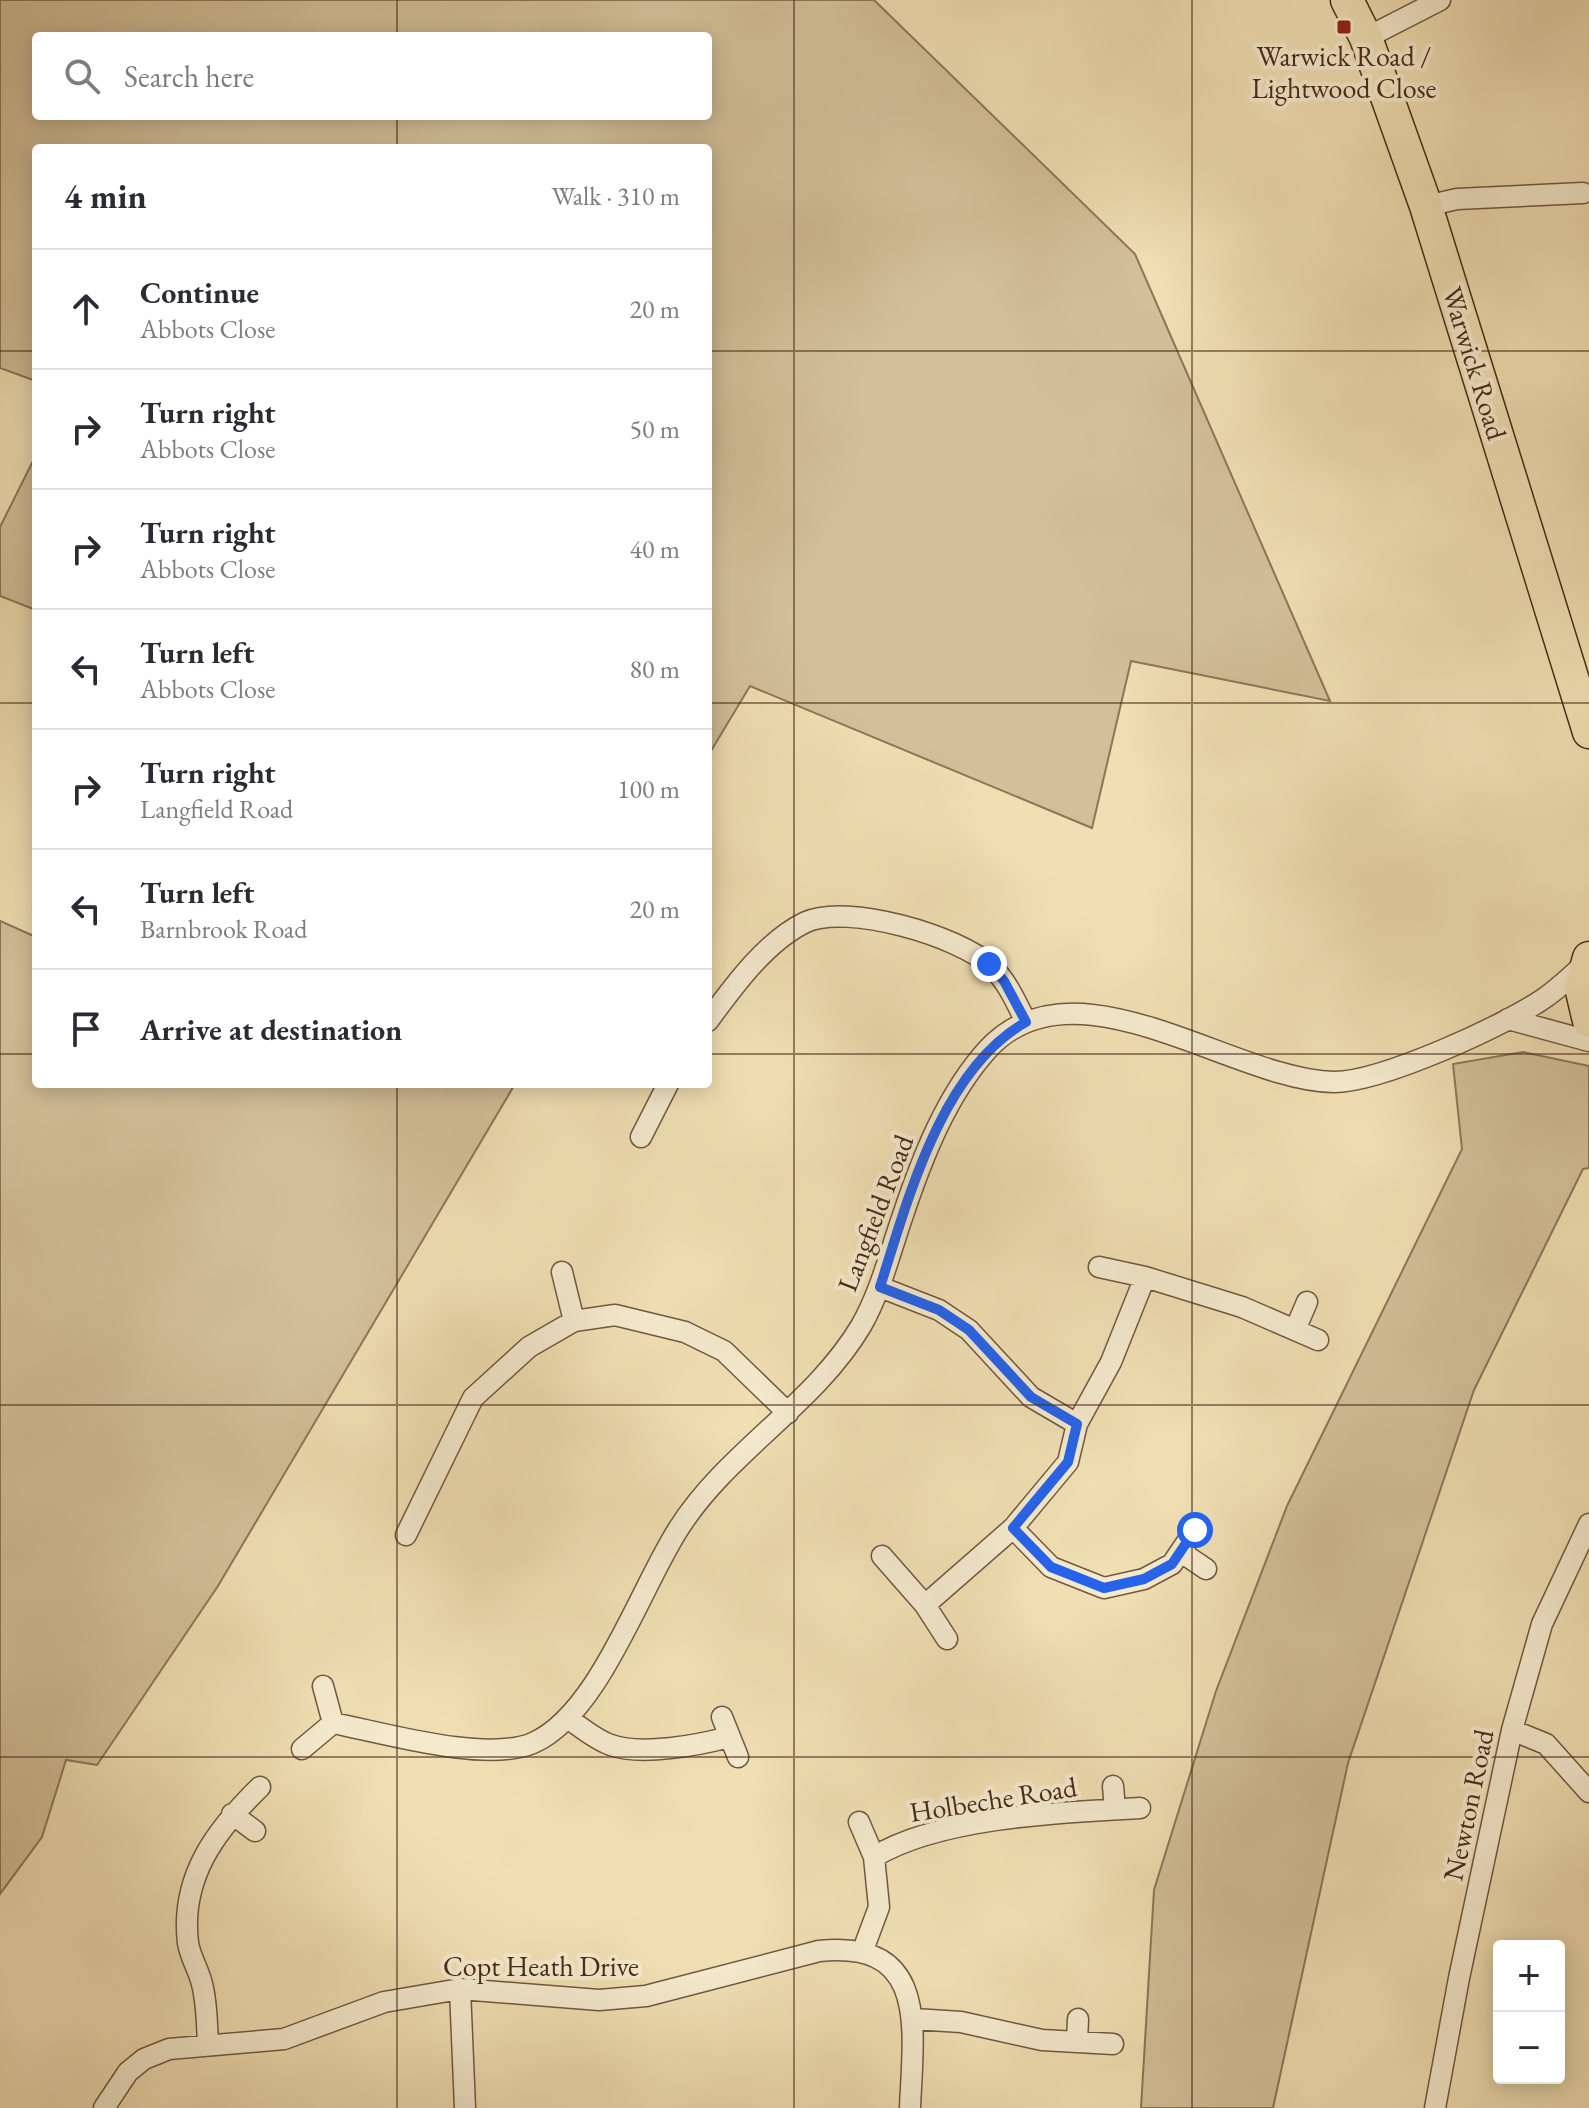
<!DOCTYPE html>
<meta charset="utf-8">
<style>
:root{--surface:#fff;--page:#f2f2f3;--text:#2b2b33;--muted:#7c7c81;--line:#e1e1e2}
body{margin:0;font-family:"EB Garamond",serif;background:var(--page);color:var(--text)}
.controls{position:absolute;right:24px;bottom:24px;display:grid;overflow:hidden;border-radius:8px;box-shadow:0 4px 20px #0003}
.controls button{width:72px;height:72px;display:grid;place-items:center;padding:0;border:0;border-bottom:2px solid var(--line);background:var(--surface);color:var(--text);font:40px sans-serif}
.stop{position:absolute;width:24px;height:24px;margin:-18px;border:6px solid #2563eb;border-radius:50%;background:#fff}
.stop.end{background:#2563eb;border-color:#fff;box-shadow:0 2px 8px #0008}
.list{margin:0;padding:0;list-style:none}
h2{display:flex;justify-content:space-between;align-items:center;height:104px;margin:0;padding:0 32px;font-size:34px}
h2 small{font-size:26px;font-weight:400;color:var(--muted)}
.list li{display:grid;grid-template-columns:52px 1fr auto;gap:24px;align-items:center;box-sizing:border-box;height:120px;padding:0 32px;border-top:2px solid var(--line)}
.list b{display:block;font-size:30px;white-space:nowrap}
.list p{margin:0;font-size:26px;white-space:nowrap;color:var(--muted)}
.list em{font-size:26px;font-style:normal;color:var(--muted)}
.icon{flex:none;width:44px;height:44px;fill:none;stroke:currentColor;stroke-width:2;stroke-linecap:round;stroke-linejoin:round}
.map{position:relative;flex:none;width:1589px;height:2108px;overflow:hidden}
.search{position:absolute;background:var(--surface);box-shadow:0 4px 20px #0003;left:32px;top:32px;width:680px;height:88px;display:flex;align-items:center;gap:20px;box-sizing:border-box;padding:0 28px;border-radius:8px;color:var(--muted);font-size:30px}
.panel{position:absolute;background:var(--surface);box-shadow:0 4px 20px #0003;left:32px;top:144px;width:680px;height:944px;border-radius:8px}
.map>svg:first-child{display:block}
.green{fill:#d3c099;stroke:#8d7658;stroke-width:2;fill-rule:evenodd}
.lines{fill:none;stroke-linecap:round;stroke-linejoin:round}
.street-casing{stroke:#71583f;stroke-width:23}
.primary-casing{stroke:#472b18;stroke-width:35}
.street{stroke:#f5eace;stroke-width:20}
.primary{stroke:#f0dfb3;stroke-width:32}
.route{stroke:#2563eb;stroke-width:10}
.grid{fill:none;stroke:#472b18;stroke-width:2;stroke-opacity:0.55}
.poi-dot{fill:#8f2418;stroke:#f5eace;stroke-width:3}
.labels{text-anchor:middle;stroke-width:8;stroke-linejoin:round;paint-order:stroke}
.poi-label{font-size:28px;fill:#472b18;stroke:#f5eace}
.street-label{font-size:28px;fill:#472b18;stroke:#f5eace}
</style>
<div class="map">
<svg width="1589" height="2108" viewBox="0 0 1589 2108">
<rect width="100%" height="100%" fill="#f0dfb3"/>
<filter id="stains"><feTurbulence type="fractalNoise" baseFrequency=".0025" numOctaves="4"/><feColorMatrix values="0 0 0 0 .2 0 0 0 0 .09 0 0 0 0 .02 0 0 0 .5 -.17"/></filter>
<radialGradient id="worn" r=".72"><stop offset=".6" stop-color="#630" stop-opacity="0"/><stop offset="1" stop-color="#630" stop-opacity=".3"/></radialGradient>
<path class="green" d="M 0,0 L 874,0 L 1135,254 L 1330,701 L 1131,661 L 1092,828 L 750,686 L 708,756 L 708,148 L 36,148 L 36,381 L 0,368 ZM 36,36 L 708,36 L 708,116 L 36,116 Z
M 36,455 L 36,610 L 0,596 L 0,527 Z
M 0,921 L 36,937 L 36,1084 L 515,1084 L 218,1586 L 97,1765 L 66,1760 L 42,1837 L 0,1894 Z
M 1523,1052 L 1589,1066 L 1589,1168 L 1583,1169 L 1474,1390 L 1348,1763 L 1273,2108 L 1141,2108 L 1154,1890 L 1216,1691 L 1287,1506 L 1462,1149 L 1453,1064 Z"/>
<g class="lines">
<defs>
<path id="street" d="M 1366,38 L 1440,0
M 1426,206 L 1457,199 L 1583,193
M 1508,1019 L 1589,1041
M 708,1021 C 733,987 766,941 806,922 C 847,903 959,936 991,966 C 1007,981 1016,1002 1026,1022
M 641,1137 L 668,1084
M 1099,1267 L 1145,1277
M 562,1272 L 574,1321
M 880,1287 L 939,1310 L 969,1330 L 1031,1397 L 1077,1424 L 1111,1362 L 1145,1277 L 1242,1307 L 1318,1340
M 1295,1330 L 1307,1302
M 1077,1424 L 1068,1462 L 1013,1528 L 1051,1567 L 1104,1588 L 1144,1579 L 1172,1564 L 1195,1530
M 406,1535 L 473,1398 L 529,1347 L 574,1321 L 615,1315 L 685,1332 L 724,1351 L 788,1413
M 1181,1552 L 1206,1569
M 882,1556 L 925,1605 L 1013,1528
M 925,1605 L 947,1639
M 323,1686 L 333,1723 C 384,1733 486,1763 533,1743 C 599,1714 640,1588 679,1528 C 728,1451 814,1405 861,1326 C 881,1291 890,1252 903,1215 C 922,1158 947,1094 988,1049 C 1076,954 1234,1081 1334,1082 C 1381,1082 1507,1025 1546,997 C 1560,987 1572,975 1585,964
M 722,1717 L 738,1757
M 569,1719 C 582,1728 596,1740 611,1745 C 641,1756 699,1745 729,1737
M 1512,1730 L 1546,1744 L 1589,1792
M 302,1749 L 333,1723
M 1113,1786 L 1115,1809
M 232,1814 L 255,1831
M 859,1822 L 874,1857 C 939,1817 1063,1812 1140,1808
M 863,1950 L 879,1907 L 874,1857
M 460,1989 L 465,2108
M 914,2019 L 961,2022 L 1042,2040 L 1113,2044
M 1077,2042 L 1078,2019
M 208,2045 C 207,2025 207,2003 202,1984 C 199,1970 190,1957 188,1943 C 180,1877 216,1830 260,1787
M 104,2108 L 128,2072 L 144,2059 L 169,2049 L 284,2039 L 384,2002 L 460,1989 L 599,2000 L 646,1996 L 819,1951 C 930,1939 913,2031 910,2108
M 1435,2108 L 1459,1978 L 1512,1730 L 1542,1624 L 1589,1524"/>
<path id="primary" d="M 1347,0 L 1366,38 L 1426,206 L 1589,732
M 1589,958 L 1581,987 L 1589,1021"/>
</defs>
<use href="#street" class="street-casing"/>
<use href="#primary" class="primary-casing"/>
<use href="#street" class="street"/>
<use href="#primary" class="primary"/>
</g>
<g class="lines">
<path class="route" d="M 989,964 L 1004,981 L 1026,1022 C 941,1070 908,1199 880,1287 L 939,1310 L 969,1330 L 1031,1397 L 1077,1424 L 1068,1462 L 1013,1528 L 1051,1567 L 1104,1588 L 1144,1579 L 1172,1564 L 1195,1530"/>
</g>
<path class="grid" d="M 397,0 L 397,36M 794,0 L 794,2108M 1192,0 L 1192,2108M 397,116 L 397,148M 0,351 L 36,351M 708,351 L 1589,351M 0,703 L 36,703M 708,703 L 1589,703M 0,1054 L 36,1054M 708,1054 L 1589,1054M 397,1084 L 397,2108M 0,1405 L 1589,1405M 0,1757 L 1589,1757"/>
<rect class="poi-dot" x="1336" y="19" width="16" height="16" rx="4"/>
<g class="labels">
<g class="poi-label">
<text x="1344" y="66">Warwick Road /<tspan x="1344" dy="32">Lightwood Close</tspan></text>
</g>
<g class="street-label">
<text transform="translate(1475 363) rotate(73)" y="10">Warwick Road</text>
<text transform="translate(875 1213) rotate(-69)" y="10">Langfield Road</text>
<text transform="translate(993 1799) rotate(-9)" y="10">Holbeche Road</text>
<text transform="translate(1468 1805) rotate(-78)" y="10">Newton Road</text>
<text x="541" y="1976">Copt Heath Drive</text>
</g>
</g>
<rect width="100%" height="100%" filter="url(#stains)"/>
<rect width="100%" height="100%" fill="url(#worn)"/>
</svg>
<div class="controls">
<button>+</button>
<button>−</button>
</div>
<div class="stop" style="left:1195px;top:1530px"></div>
<div class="stop end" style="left:989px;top:964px"></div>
<div class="search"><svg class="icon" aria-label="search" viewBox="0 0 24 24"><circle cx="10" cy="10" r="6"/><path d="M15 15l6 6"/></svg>Search here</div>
<section class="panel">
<h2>4 min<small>Walk · 310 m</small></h2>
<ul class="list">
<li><svg class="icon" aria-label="ahead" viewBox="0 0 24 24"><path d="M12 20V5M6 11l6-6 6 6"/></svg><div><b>Continue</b><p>Abbots Close</p></div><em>20 m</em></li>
<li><svg class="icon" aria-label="right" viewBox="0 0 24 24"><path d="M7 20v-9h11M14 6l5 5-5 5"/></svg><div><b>Turn right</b><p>Abbots Close</p></div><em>50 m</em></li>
<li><svg class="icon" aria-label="right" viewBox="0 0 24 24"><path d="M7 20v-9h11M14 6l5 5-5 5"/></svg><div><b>Turn right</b><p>Abbots Close</p></div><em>40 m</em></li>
<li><svg class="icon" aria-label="left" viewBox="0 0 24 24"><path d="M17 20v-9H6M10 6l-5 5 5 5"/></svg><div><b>Turn left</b><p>Abbots Close</p></div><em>80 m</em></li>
<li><svg class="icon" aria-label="right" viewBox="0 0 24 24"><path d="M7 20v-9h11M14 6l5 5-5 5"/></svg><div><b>Turn right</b><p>Langfield Road</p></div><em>100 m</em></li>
<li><svg class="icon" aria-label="left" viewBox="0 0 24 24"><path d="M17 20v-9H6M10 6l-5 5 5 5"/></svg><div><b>Turn left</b><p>Barnbrook Road</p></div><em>20 m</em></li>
<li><svg class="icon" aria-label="arrive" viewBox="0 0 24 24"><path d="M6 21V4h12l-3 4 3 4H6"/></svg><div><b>Arrive at destination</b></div></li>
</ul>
</section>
</div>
